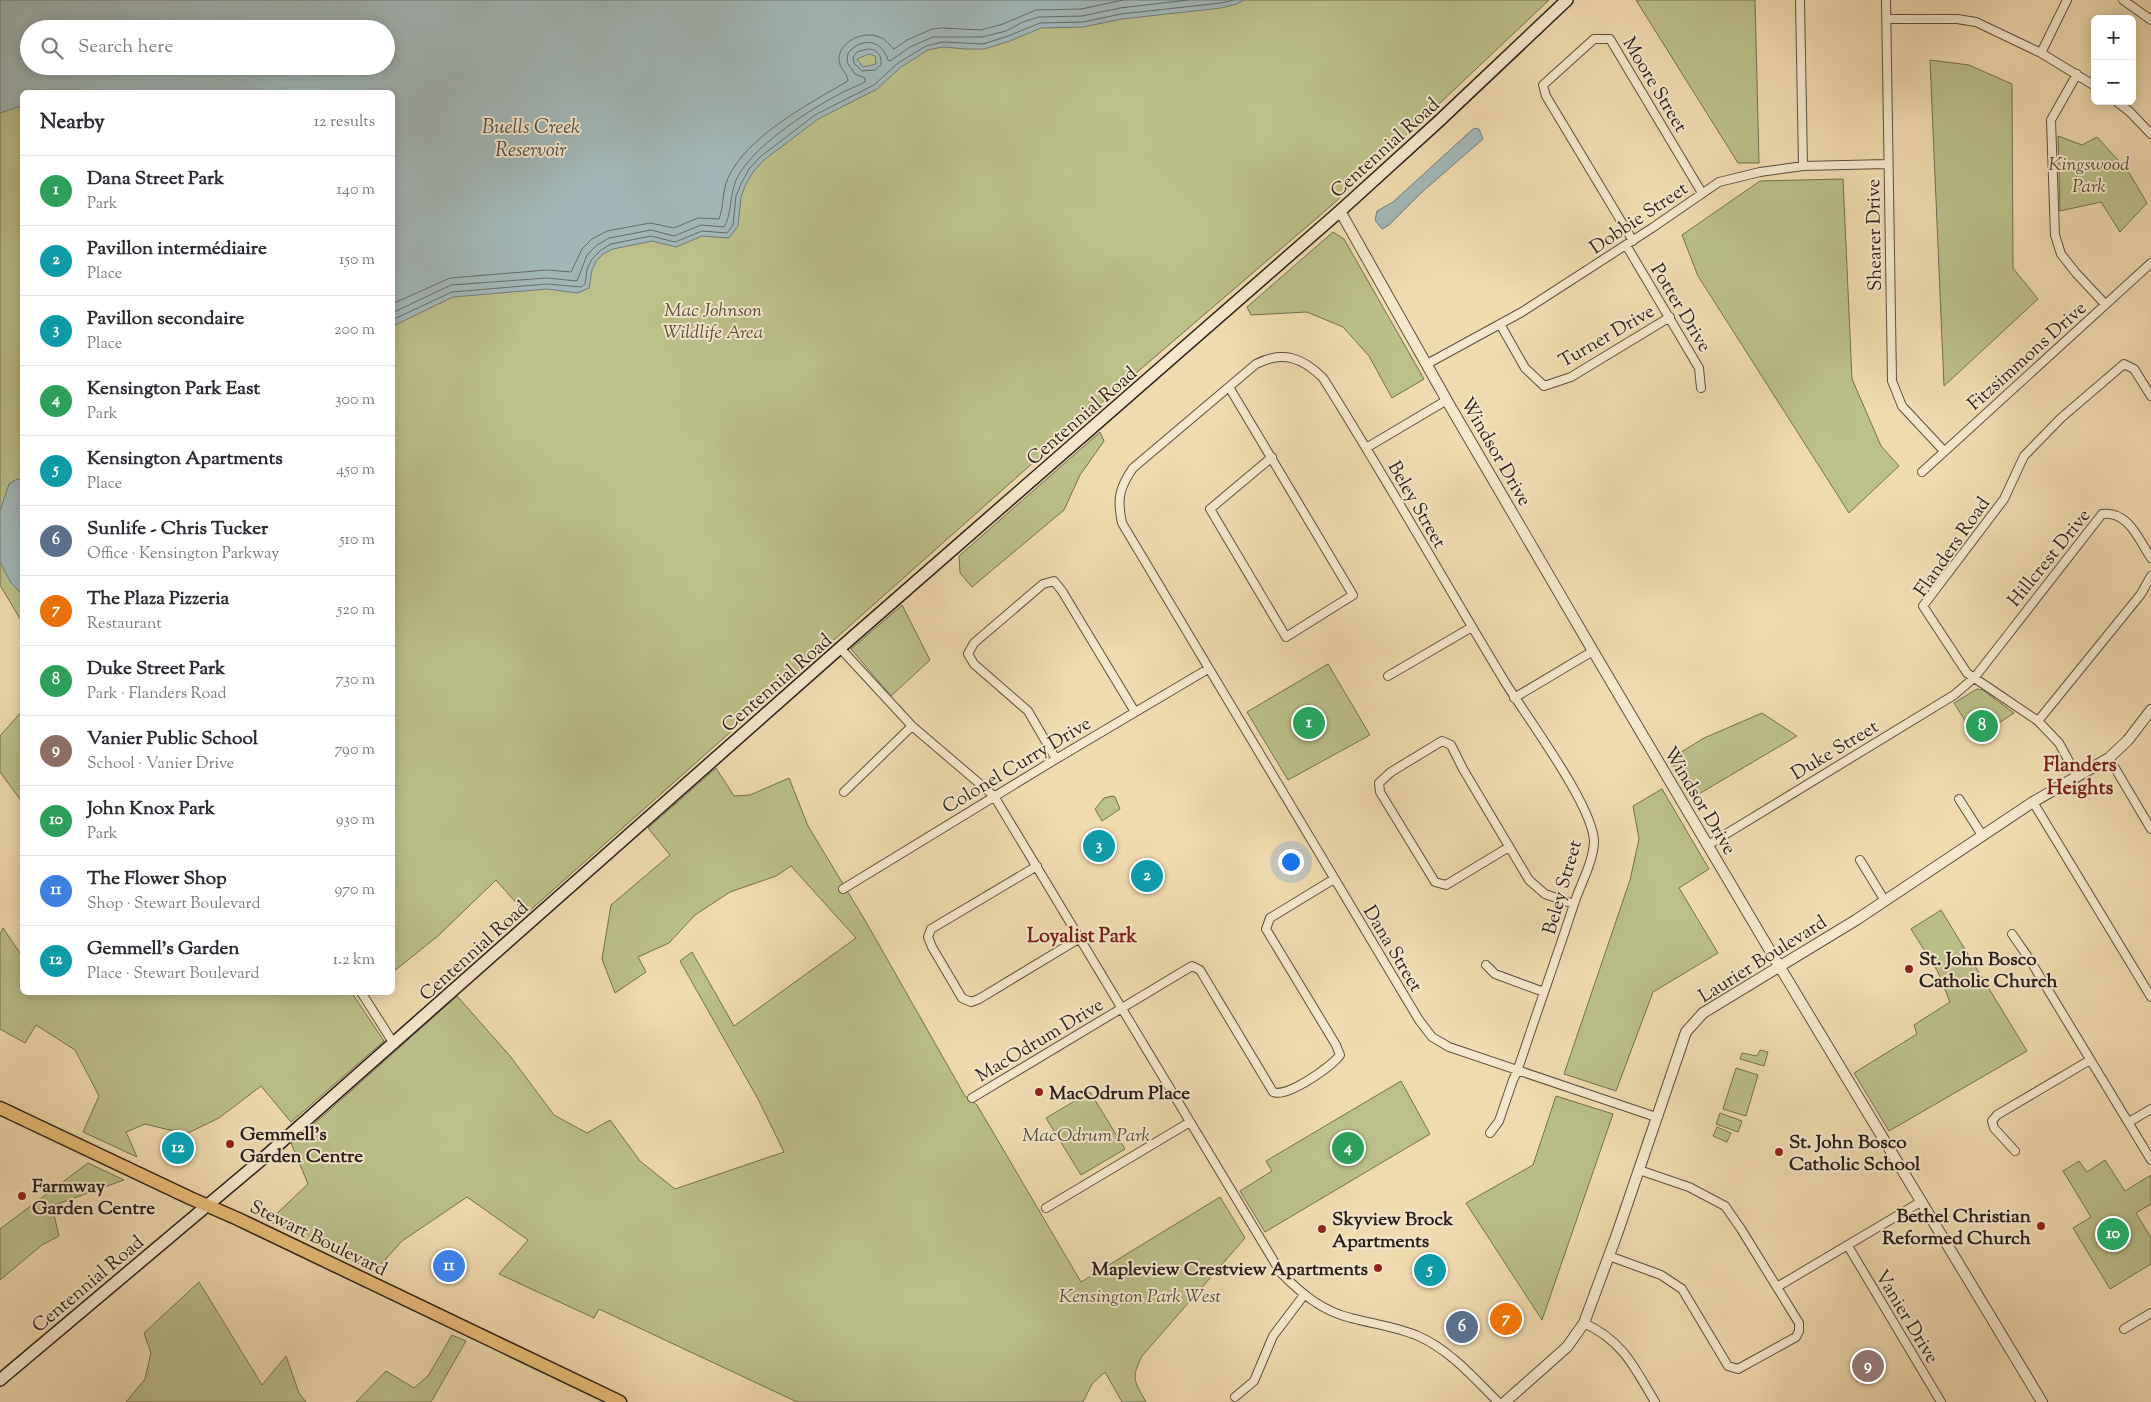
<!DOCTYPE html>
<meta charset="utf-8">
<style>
:root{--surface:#fff;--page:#f7f7f7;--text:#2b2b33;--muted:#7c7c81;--line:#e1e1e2;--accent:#8f2418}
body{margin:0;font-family:"Sorts Mill Goudy",serif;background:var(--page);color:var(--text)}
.controls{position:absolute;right:15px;top:15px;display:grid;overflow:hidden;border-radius:8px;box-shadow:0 2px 12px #0003}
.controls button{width:45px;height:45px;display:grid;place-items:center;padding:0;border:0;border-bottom:1px solid var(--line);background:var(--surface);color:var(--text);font:25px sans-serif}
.you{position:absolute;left:1290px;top:861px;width:18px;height:18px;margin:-12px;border:4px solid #fff;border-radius:50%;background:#1a73e8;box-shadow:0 0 0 8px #1a73e833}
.badge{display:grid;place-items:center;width:32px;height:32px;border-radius:50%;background:var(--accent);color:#fff;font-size:16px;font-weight:700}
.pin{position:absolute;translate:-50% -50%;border:2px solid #fff;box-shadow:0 1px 5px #0006}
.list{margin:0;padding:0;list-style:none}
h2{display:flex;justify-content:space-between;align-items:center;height:65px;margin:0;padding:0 20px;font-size:21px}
h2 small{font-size:16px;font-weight:400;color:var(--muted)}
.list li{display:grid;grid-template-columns:32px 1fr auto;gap:15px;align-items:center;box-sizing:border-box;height:70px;padding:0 20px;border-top:1px solid var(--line)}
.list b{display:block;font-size:19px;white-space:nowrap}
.list p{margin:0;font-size:16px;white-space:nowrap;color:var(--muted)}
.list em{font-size:16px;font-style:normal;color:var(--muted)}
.icon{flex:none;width:28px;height:28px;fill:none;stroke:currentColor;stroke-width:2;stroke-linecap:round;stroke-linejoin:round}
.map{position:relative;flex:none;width:2151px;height:1402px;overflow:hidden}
.search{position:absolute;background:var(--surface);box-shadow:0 2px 12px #0003;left:20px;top:20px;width:375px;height:55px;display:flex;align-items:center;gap:12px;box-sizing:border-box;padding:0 18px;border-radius:28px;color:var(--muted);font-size:19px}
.panel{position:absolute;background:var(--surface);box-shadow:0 2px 12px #0003;left:20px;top:90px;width:375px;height:905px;border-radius:8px}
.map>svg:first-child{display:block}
.green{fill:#bbbf89;stroke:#736f52;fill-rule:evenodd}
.water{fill:#a1b7b7;stroke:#727a78;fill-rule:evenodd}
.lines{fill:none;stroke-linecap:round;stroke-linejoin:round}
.shore{stroke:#666b68;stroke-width:1}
.minor-casing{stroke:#5c4e3f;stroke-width:10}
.tertiary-casing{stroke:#5c4e3f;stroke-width:12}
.secondary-casing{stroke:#2b1f1a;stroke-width:14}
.primary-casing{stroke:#2b1f1a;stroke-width:15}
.minor{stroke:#f5e7cb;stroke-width:8}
.tertiary{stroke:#f5e7cb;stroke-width:10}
.secondary{stroke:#f5e7cb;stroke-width:11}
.primary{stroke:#e8bd78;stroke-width:12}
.poi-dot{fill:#8f2418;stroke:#f5e7cb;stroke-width:2}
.labels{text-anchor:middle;stroke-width:4;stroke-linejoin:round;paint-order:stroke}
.street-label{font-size:19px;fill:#2b1f1a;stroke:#f5e7cb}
.park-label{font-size:19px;font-style:italic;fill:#564f3b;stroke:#f5e7cb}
.poi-label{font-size:19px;font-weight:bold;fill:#2b1f1a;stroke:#f5e7cb;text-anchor:start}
.water-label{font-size:20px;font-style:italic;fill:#4e4d49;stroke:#f5e7cb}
.neighbourhood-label{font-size:20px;font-weight:bold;fill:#7a1f14;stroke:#f5e7cb}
</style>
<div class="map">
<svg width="2151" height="1402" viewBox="0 0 2151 1402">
<rect width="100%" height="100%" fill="#f0daaf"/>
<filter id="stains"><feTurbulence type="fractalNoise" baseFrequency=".004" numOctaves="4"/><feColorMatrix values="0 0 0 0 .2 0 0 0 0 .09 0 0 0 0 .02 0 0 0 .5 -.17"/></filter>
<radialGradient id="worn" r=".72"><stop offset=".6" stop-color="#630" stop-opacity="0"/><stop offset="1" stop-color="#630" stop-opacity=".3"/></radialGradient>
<path class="green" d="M 0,0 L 1549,0 L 1332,205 L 1072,428 L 526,914 L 496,880 L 439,935 L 393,972 L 392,92 L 22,92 L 22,622 L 0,585 ZM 29,29 L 386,29 L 386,66 L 29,66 Z
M 1636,0 L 1755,0 L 1759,163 L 1738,163 Z
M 1930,60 L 1969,65 L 2012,84 L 2013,268 L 2038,299 L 1944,386 Z
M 2058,136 L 2082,145 L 2097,137 L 2128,171 L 2147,203 L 2120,232 L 2101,202 L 2060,211 Z
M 1843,179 L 1852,379 L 1881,446 L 1899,466 L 1849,513 L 1698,276 L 1682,235 L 1760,181 Z
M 1333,232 L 1344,239 L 1424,379 L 1392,398 L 1369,356 L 1343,327 L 1307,312 L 1251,315 L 1247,307 Z
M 1100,432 L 1104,441 L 1080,475 L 1064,510 L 972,587 L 960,573 L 959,556 Z
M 902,605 L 930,660 L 891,696 L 851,649 Z
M 1328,664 L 1370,735 L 1288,780 L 1247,712 Z
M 1977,689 L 1983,690 L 2014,713 L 1976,738 L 1954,703 Z
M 22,711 L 22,802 L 0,772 L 0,736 Z
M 1762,713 L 1797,736 L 1692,798 L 1670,759 L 1704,738 Z
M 716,768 L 734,796 L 750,795 L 789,778 L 808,826 L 866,922 L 965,1096 L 977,1105 L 1081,1282 L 1220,1197 L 1245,1238 L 1142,1356 C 1131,1379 1134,1380 1146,1402 L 1122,1402 L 1105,1372 L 1092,1384 L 1083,1402 L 797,1402 L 599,1309 L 594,1318 L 499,1274 L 528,1240 L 467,1197 L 402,1241 L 375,1271 L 269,1221 L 308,1184 L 291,1143 L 304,1133 L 457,996 L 510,1056 L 554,1115 L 587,1133 L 610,1120 L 640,1161 L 675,1189 L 784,1152 L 758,1099 L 680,961 L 692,952 L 734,1026 L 856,938 L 791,866 L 776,876 L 730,892 L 695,915 L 669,943 L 638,957 L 646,972 L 615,993 L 602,959 L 611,905 L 670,855 L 648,828 Z
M 1662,789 L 1709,869 L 1679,888 L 1718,953 L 1653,992 L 1616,1091 L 1564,1074 L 1630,880 L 1639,839 L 1633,806 Z
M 1112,796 L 1115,797 L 1120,809 L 1102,821 L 1095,809 L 1104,798 Z
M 1941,910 L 2027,1051 L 1889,1131 L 1854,1073 L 1917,1034 L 1914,1025 L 1950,1002 L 1938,972 L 1911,929 Z
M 3,928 L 22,956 L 22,992 L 352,993 L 384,1041 L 291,1122 L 261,1086 L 219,1118 L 186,1134 L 145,1124 L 126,1132 L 137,1157 L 83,1132 L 99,1096 L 75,1050 L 36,1025 L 25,1043 L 0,1029 L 0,934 Z
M 1760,1050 L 1768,1052 L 1764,1066 L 1740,1059 L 1742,1053 L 1757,1056 Z
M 1736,1068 L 1758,1075 L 1746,1116 L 1723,1109 Z
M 1401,1081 L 1430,1134 L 1265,1232 L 1240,1191 L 1272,1171 L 1266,1161 Z
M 1090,1092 L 1125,1149 L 1081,1175 L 1046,1118 Z
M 1556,1096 L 1613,1114 L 1542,1320 L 1466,1203 L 1533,1165 Z
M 1720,1113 L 1742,1121 L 1738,1132 L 1716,1124 Z
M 1717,1127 L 1731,1133 L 1727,1142 L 1713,1136 Z
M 2105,1160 L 2125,1191 L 2151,1175 L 2151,1204 L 2136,1213 L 2151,1238 L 2151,1264 L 2110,1289 L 2073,1228 L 2091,1217 L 2063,1171 L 2079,1161 L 2087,1172 Z
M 88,1163 L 124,1180 L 52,1206 L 59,1236 L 42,1245 L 0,1280 L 0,1229 Z
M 199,1282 L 262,1385 L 286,1356 L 299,1393 L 306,1402 L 126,1402 L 145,1379 L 151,1353 L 144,1333 Z
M 452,1335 L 466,1341 L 431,1402 L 356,1402 L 386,1371 L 414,1388 L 428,1376 Z"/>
<path class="water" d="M 0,0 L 1244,0 L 1237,4 L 1221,8 L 1122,19 L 1083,27 L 1041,28 L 1010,41 L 984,49 L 965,49 L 943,47 L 928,50 L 901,67 L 877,89 L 818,119 L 764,160 L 753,172 L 745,186 L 741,197 L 738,226 L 729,238 L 702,236 L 676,247 L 652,241 L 613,249 L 603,254 L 596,261 L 592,270 L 589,288 L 577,293 L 547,289 L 453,297 L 393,326 L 392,92 L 22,92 L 22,109 L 18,107 L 0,113 ZM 29,29 L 386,29 L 386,66 L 29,66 ZM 869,54 L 875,56 L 876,64 L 863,67 L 857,59 Z
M 1474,128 L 1479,129 L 1483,139 L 1422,192 L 1389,225 L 1382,229 L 1375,220 L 1377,211 L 1393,202 Z
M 17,479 L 22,480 L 22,594 L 11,583 L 0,562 L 0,511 L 9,484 Z"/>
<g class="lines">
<path class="shore" d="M 868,49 C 878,49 882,56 881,65 L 875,70 L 862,71 L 854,63 L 853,57 L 857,52 Z
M 392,304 L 450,278 L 547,270 L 571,272 L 582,249 L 592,239 L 607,231 L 650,223 L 674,228 L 698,218 L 719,219 C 724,206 722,191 728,178 C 746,137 810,103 848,81 C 848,74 840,69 839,61 C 837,42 864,30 879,37 C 886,39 889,45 894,49 L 907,40 L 932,29 L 942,28 L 981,30 L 1003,24 L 1036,10 L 1081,9 L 1123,0
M 392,313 L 451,285 L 547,278 L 577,281 L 587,255 L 597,245 L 609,238 L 651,230 L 674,236 L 701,225 L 724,227 C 732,216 729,192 738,176 C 755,146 803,114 834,97 C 844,91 855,87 865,82 L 865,78 L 855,74 L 847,62 L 848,53 C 862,37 881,39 888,60 L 890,61 L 910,47 L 933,37 L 982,37 L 1006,31 L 1023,22 L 1039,17 L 1082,16 L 1120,8 L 1188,0
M 392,320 L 452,292 L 547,284 L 581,287 L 585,284 L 587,269 L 592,259 L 601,250 L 611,244 L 651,236 L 675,242 L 702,231 L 727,233 L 733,225 L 736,196 L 741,184 L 749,169 L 760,157 L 815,115 L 874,85 L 898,63 L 926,46 L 943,42 L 983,44 L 1008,36 L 1040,23 L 1083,22 L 1121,14 L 1221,3 L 1234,0"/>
<defs>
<path id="minor" d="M 1800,0 L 1803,166
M 1886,0 L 1892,381 L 1902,406 L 1944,451
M 2123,0 L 2151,20
M 1887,19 L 1957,19 L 1976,22 L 2041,53 L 2095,86
M 2041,53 L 2067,0
M 2077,74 L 2051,120 L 2055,235 L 2061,254 L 2076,273 L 2105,304
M 2116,101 L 2130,112 L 2151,134
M 1633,241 L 1546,96 L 1543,85 L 1594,39 L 1610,39 L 1702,193
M 1626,245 L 1699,368 L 1701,388
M 1500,324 L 1525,368 L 1544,386 L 1571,377 L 1670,317
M 1427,364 L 1522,312 L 1652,228 L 1719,182 L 1760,172 L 1803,166 L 1887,164
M 1229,387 L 1353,595 L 1286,637 L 1210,509 L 1272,457
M 1366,448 L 1447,400
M 1922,472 L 2151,263
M 840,648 L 912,726 L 994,796 L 1281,1273 C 1302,1294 1322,1311 1351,1318 C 1373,1324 1397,1327 1418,1336 C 1450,1350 1474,1378 1498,1402
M 1388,676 L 1472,627
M 1514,698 L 1593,651
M 2038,721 L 2141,594 L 2151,576
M 2109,758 L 2151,829
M 1056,759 L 1028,711 L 974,664 L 968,654 L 974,643 L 1043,584 L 1054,581 L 1062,591 L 1135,712
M 2077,776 L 2059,743 L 2038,721 L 1967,673 L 1923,606 L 2004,499 L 2024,456 L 2061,418 L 2124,364 L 2134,369 L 2151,396
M 844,792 L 912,726
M 1959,799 L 1982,835
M 2033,802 L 2151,997
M 1708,845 L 1954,695 L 1975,677 L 2102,514 C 2128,510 2139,540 2151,558
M 1509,847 L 1446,885 L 1435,882 L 1380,792 L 1379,783 L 1391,772 L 1442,741 L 1451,745 L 1463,769 L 1529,880 L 1545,894 L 1574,904
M 1860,860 L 1885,901
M 1037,866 L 931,929 L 928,937 L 932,947 L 962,998 L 971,1002 L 979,999 L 1080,938
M 843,889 L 1056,759 L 1208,669
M 2012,934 L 2030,960 L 2151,1160
M 1486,965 L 1495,974 L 1544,992
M 361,992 L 394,1044
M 972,1098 L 1192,966 L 1200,970 L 1273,1092 C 1287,1098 1331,1067 1340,1055 L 1336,1045 L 1266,929 L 1270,918 L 1334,879
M 2129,1122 L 2151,1109
M 1490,1133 L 1499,1121 L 1513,1080 C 1517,1073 1519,1065 1522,1057 C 1539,1006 1557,956 1574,904 C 1580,885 1593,863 1594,842 C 1594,807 1526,716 1505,682 C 1444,581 1386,478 1323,378 C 1303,358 1283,350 1256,364 L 1133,468 C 1119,488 1117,499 1122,523 L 1419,1020 L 1432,1037 L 1449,1047 L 1656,1117
M 2015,1151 L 1994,1128 L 1992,1121 L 1997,1115 L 2090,1060
M 1046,1208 L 1190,1122
M 1848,1246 L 1941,1402
M 1609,1256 L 1661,1275 L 1682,1289 L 1728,1366 L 1738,1369 L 1796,1337 L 1799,1331 L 1799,1323 L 1741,1229 L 1725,1206 L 1689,1187 L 1639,1170
M 1777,1287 L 1922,1201
M 1584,1323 C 1623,1341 1634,1367 1655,1402
M 2124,1329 L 2151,1313
M 1235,1397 L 1254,1381 L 1273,1336 L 1304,1295"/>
<path id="tertiary" d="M 1340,211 L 1450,406 L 1593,651 L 1772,954 L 2042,1402
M 1505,1402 L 1567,1347 L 1584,1323 L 1617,1234 L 1686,1032 L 1703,1013 L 1856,920 L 2033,802 L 2109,758 L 2128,740 L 2151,710"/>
<path id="secondary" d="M 0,1380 L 260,1161 L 840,648 L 1340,211 L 1438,122 L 1567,0"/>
<path id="primary" d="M 0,1108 L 190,1198 L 238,1219 L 620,1402"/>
</defs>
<use href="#minor" class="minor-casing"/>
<use href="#tertiary" class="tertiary-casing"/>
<use href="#secondary" class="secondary-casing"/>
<use href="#primary" class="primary-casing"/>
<use href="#minor" class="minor"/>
<use href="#tertiary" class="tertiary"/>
<use href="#secondary" class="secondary"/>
<use href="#primary" class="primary"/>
</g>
<g class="poi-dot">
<circle cx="1909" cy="969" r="5"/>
<circle cx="1039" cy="1092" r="5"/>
<circle cx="230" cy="1144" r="5"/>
<circle cx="1779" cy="1152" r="5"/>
<circle cx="22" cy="1196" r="5"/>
<circle cx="2041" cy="1226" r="5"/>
<circle cx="1322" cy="1229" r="5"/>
<circle cx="1378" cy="1268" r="5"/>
</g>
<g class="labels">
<g class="street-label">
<text transform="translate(1656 84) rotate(59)" y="7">Moore Street</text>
<text transform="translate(1384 147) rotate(-42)" y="7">Centennial Road</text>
<text transform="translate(1638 217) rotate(-34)" y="7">Dobbie Street</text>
<text transform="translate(1873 235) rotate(-91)" y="7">Shearer Drive</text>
<text transform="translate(1682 307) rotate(59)" y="7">Potter Drive</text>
<text transform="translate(1606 335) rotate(-30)" y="7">Turner Drive</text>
<text transform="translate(2026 355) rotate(-42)" y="7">Fitzsimmons Drive</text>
<text transform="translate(1081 415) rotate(-41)" y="7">Centennial Road</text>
<text transform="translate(1497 451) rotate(60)" y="7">Windsor Drive</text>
<text transform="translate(1418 504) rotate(60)" y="7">Beley Street</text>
<text transform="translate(1951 546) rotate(-55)" y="7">Flanders Road</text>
<text transform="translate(2048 557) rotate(-51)" y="7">Hillcrest Drive</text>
<text transform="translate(776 682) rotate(-41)" y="7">Centennial Road</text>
<text transform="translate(1834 749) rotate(-31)" y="7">Duke Street</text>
<text transform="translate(1016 764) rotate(-31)" y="7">Colonel Curry Drive</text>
<text transform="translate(1701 800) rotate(59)" y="7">Windsor Drive</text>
<text transform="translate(1561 887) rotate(-74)" y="7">Beley Street</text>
<text transform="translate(1394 948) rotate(59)" y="7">Dana Street</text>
<text transform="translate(473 950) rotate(-42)" y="7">Centennial Road</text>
<text transform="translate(1762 958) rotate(-32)" y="7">Laurier Boulevard</text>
<text transform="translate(1039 1039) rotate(-31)" y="7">MacOdrum Drive</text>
<text transform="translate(319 1237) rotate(26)" y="7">Stewart Boulevard</text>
<text transform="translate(87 1283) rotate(-40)" y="7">Centennial Road</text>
<text transform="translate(1908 1316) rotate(59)" y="7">Vanier Drive</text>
</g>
<g class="park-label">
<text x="2089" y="170">Kingswood<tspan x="2089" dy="22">Park</tspan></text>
<text x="713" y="316">Mac Johnson<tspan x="713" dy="22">Wildlife Area</tspan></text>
<text x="1086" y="1141">MacOdrum Park</text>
<text x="1140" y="1302">Kensington Park West</text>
</g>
<g class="poi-label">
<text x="1919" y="965">St. John Bosco<tspan x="1919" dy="22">Catholic Church</tspan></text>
<text x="1049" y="1099">MacOdrum Place</text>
<text x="240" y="1140">Gemmell's<tspan x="240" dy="22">Garden Centre</tspan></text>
<text x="1789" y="1148">St. John Bosco<tspan x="1789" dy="22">Catholic School</tspan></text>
<text x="32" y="1192">Farmway<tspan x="32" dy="22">Garden Centre</tspan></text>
<text x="2031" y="1222" text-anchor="end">Bethel Christian<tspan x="2031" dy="22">Reformed Church</tspan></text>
<text x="1332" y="1225">Skyview Brock<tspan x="1332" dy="22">Apartments</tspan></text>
<text x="1368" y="1275" text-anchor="end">Mapleview Crestview Apartments</text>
</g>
<g class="water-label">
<text x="531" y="133">Buells Creek<tspan x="531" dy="23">Reservoir</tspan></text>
</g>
<g class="neighbourhood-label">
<text x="2080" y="771">Flanders<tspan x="2080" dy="23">Heights</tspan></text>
<text x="1082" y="942">Loyalist Park</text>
</g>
</g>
<rect width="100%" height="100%" filter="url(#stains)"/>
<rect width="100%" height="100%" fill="url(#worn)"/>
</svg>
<div class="controls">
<button>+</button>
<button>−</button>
</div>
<div class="you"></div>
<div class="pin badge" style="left:1309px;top:723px;background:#2e9e5b">1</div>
<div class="pin badge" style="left:1147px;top:876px;background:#0f9aa8">2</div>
<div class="pin badge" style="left:1099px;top:846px;background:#0f9aa8">3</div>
<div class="pin badge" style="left:1348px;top:1148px;background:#2e9e5b">4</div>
<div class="pin badge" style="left:1430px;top:1270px;background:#0f9aa8">5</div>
<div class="pin badge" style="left:1462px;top:1327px;background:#5c6f8a">6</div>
<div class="pin badge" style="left:1506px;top:1319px;background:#e8710a">7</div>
<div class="pin badge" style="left:1982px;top:726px;background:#2e9e5b">8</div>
<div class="pin badge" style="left:1868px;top:1366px;background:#8d6e63">9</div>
<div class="pin badge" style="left:2113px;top:1234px;background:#2e9e5b">10</div>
<div class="pin badge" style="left:449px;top:1266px;background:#3f7fe0">11</div>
<div class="pin badge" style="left:178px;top:1148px;background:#0f9aa8">12</div>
<div class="search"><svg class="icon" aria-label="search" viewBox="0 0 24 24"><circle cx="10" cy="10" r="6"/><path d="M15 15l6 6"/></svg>Search here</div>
<section class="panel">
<h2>Nearby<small>12 results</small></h2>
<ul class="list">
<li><span class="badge" style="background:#2e9e5b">1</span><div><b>Dana Street Park</b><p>Park</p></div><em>140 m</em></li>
<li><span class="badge" style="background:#0f9aa8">2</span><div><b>Pavillon intermédiaire</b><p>Place</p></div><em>150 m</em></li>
<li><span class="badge" style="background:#0f9aa8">3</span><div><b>Pavillon secondaire</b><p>Place</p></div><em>200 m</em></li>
<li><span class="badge" style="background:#2e9e5b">4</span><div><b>Kensington Park East</b><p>Park</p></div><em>300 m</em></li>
<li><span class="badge" style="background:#0f9aa8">5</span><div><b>Kensington Apartments</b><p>Place</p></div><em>450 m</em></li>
<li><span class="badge" style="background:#5c6f8a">6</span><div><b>Sunlife - Chris Tucker</b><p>Office · Kensington Parkway</p></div><em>510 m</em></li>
<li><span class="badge" style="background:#e8710a">7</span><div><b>The Plaza Pizzeria</b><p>Restaurant</p></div><em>520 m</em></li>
<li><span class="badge" style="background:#2e9e5b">8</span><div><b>Duke Street Park</b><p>Park · Flanders Road</p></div><em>730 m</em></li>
<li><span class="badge" style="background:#8d6e63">9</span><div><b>Vanier Public School</b><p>School · Vanier Drive</p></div><em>790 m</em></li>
<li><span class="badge" style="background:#2e9e5b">10</span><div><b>John Knox Park</b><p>Park</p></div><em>930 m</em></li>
<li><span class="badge" style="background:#3f7fe0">11</span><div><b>The Flower Shop</b><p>Shop · Stewart Boulevard</p></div><em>970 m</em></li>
<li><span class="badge" style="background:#0f9aa8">12</span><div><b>Gemmell's Garden</b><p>Place · Stewart Boulevard</p></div><em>1.2 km</em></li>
</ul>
</section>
</div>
